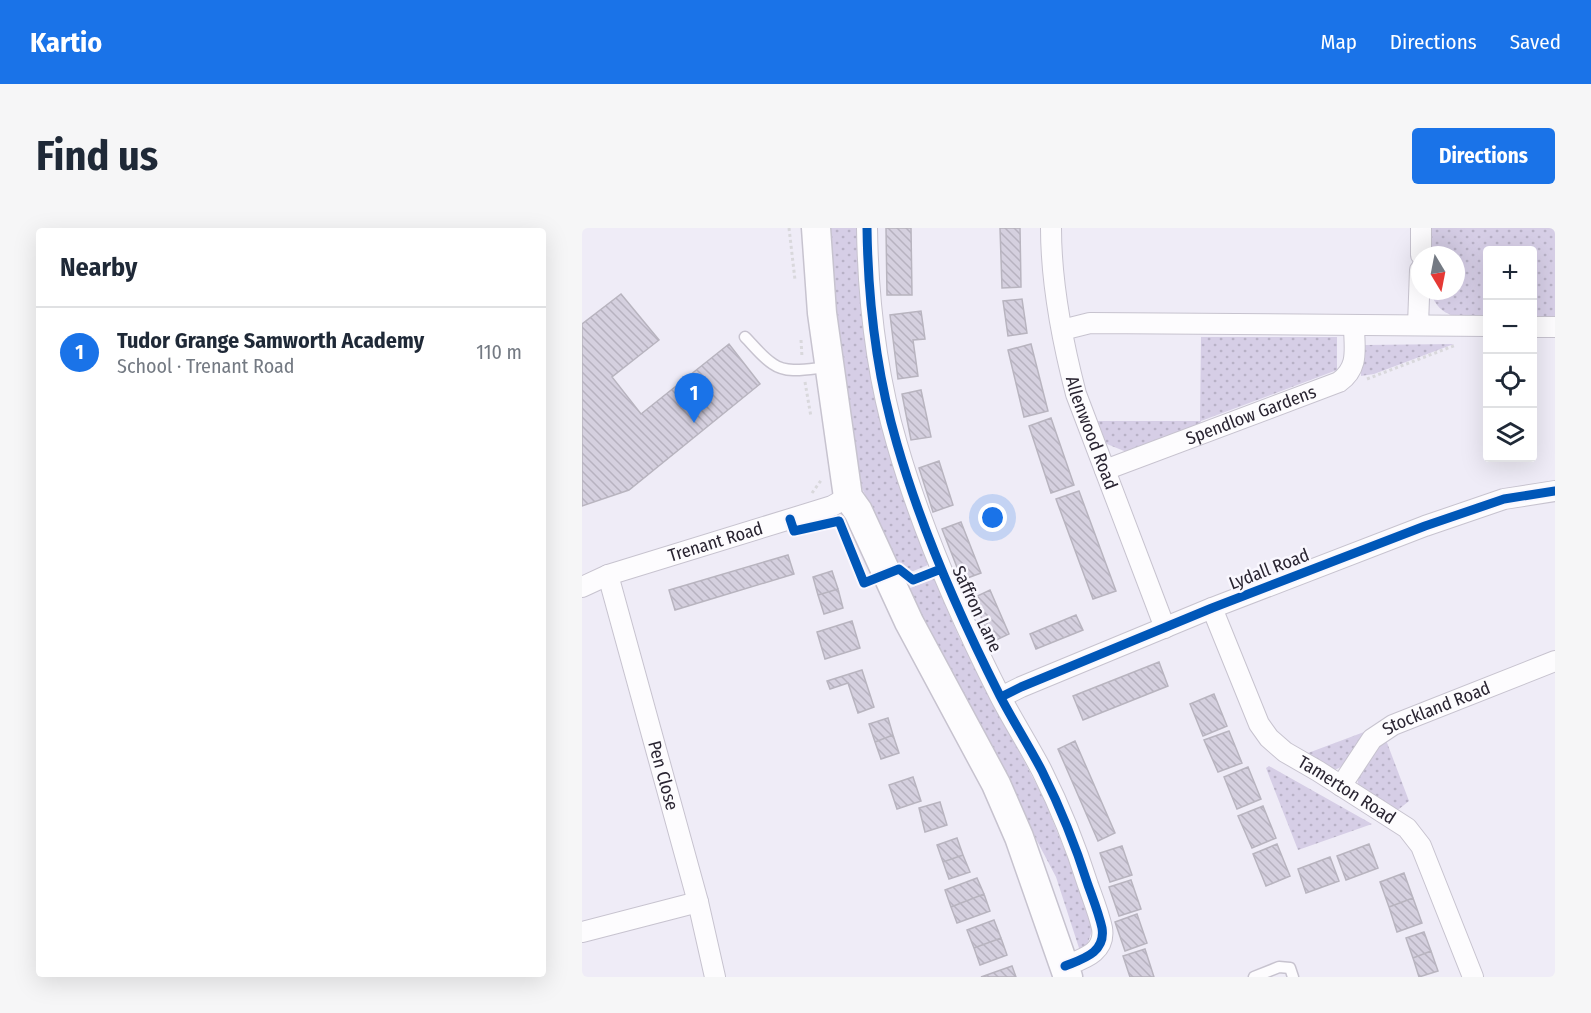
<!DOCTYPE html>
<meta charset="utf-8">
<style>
:root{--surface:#fff;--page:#f6f6f7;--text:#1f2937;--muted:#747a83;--line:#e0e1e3;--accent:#1a73e8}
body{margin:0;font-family:"Fira Sans Condensed",sans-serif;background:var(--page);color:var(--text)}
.controls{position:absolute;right:18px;top:18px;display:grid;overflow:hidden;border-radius:6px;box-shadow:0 6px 24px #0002}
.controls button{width:54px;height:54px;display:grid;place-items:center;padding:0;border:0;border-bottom:2px solid var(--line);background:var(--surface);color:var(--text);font:30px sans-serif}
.compass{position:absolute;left:829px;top:18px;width:54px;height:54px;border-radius:50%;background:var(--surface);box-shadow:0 6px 24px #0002;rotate:170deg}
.you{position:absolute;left:411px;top:290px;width:21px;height:21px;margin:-15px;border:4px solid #fff;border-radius:50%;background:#1a73e8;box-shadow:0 0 0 9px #1a73e833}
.badge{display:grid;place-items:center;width:39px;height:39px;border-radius:50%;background:var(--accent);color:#fff;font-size:20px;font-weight:700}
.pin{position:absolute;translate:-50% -50px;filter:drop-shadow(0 2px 3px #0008)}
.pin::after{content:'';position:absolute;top:32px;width:21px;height:18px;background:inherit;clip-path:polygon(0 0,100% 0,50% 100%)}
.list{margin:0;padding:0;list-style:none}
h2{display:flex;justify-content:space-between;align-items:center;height:78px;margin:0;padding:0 24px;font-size:26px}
h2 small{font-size:20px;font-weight:400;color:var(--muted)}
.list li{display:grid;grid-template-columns:39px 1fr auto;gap:18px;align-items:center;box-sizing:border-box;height:90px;padding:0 24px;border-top:2px solid var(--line)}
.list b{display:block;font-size:22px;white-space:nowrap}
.list p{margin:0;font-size:20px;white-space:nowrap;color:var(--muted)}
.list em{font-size:20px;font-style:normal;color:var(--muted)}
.icon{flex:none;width:33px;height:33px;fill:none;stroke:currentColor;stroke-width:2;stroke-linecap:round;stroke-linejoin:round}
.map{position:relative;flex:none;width:973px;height:749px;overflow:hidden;border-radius:6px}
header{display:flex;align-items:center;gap:36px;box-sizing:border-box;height:84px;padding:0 30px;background:var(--accent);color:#fff}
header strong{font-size:28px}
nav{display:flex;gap:33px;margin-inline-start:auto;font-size:21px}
.intro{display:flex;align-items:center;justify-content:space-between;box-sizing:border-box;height:144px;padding:0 36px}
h1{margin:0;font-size:42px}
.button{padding:15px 27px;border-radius:6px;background:var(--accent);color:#fff;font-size:21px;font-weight:700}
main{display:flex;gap:36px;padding:0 36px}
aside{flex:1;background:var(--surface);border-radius:6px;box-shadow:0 6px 24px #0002}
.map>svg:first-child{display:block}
.grass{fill:url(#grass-dots)}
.building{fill:url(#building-back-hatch);stroke:#b8b4bf;stroke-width:1.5}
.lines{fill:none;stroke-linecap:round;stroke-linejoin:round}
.service-casing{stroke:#c7c3cf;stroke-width:13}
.minor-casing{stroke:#c7c3cf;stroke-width:22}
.secondary-casing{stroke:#c7c3cf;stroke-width:31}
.path{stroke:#d9d8dc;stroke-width:3;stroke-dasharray:3 3;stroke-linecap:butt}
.service{stroke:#fdfcfe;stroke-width:10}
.minor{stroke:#fdfcfe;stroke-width:20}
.secondary{stroke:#fdfcfe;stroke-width:28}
.cycleway-casing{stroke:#f9f7fe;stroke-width:13}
.cycleway{stroke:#0057b8;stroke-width:9}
.labels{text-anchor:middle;stroke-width:5;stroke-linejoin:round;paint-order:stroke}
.street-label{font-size:18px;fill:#2a2532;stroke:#f9f7fe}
</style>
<header>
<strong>Kartio</strong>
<nav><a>Map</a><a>Directions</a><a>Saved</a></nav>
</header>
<div class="intro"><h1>Find us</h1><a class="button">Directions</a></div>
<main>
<aside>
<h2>Nearby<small></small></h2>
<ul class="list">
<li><span class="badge">1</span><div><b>Tudor Grange Samworth Academy</b><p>School · Trenant Road</p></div><em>110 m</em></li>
</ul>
</aside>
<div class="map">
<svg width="973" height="749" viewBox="0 0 973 749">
<defs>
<pattern id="grass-dots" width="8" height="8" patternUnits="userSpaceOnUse" patternTransform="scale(1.5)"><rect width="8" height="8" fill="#d6cee6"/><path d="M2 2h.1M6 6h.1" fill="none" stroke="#b8b1c6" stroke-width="1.8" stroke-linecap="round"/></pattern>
<pattern id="building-back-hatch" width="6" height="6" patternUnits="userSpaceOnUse" patternTransform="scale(1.5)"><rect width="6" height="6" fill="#d5d0df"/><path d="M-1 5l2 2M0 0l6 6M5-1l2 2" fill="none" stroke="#b7b2c0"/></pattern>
</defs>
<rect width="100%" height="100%" fill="#efecf7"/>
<path class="grass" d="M 244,0 L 277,0 L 302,200 L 321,270 L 346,337 L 329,344 L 315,333 L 277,254 L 254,124 Z
M 849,0 L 973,0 L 973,88 L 951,89 L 951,22 L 906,22 L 905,90 C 879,89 858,93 848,63 L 874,63 L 874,27 L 849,27 Z
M 619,109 L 755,109 L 755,142 L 619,193 L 618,198 L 547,225 L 520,214 L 512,193 L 618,193 Z
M 872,116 L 792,146 L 779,148 L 779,126 L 783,117 Z
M 352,351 L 377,409 L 461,569 L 488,635 L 511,700 L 504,720 L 497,720 L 474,649 L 323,362 Z
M 782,504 L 784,509 C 775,521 762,546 744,542 C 735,540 726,532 718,528 Z
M 804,512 L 827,573 L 812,585 C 802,578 789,571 780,563 C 765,547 793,521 804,512 Z
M 687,538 L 790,596 L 716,622 L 684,540 Z"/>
<path class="building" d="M 304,0 L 329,0 L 330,67 L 305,67 Z
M 418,0 L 438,0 L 439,59 L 420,60 Z
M 39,66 L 77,112 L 30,149 L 59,186 L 147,116 L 178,156 L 47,262 L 0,278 L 0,96 Z
M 440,71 L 445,105 L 426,108 L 421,73 Z
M 339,83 L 343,111 L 331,112 L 336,148 L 316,151 L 308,87 Z
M 449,116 L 466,183 L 442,189 L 426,122 Z
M 339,162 L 349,209 L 329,212 L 320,166 Z
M 469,190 L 492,257 L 469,265 L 447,198 Z
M 357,233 L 371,277 L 351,284 L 337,240 Z
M 497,263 L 534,363 L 511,371 L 474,271 Z
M 379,294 L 399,345 L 380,352 L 360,301 Z
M 206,327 L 212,346 L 93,382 L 87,362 Z
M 250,343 L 256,361 L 236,367 L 231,349 Z
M 256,361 L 261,380 L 242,386 L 236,367 Z
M 408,362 L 427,406 L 410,414 L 391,370 Z
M 494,387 L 501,402 L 454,421 L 448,406 Z
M 270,393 L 278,420 L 243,431 L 235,404 Z
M 577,434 L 586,458 L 501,492 L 491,468 Z
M 280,442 L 292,479 L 276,485 L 266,455 L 248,461 L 245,453 Z
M 632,466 L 645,498 L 621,508 L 608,476 Z
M 306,490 L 311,507 L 293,514 L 287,496 Z
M 647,503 L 660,535 L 636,544 L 622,512 Z
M 311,507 L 317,525 L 299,531 L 293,514 Z
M 493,513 L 533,605 L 516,613 L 476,521 Z
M 666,539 L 679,571 L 655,581 L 642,549 Z
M 331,549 L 339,573 L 315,581 L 307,557 Z
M 358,574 L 365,597 L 343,604 L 337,580 Z
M 681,578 L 694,610 L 670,620 L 656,588 Z
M 375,610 L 381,627 L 361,634 L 355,617 Z
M 695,616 L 708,648 L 684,658 L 671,626 Z
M 787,616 L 796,640 L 764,652 L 755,628 Z
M 540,618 L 550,647 L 528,654 L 518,625 Z
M 381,627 L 388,644 L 367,651 L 361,634 Z
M 748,629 L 757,653 L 724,665 L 716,641 Z
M 822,645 L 831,670 L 807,679 L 798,654 Z
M 395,650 L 402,666 L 369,679 L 363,662 Z
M 549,652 L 559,681 L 537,688 L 527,659 Z
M 402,666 L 408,683 L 375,695 L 369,679 Z
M 831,670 L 840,695 L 815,704 L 807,679 Z
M 555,686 L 565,715 L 543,723 L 533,694 Z
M 412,692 L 419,710 L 392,720 L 385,702 Z
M 842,704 L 849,723 L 831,730 L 824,710 Z
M 419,710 L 425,727 L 398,737 L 392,720 Z
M 563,721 L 572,749 L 548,749 L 541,728 Z
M 849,723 L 856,743 L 837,749 L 831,730 Z
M 430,738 L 434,749 L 399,749 Z"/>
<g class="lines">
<defs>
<path id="service" d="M 163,109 C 172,118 180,129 191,136 C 206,147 230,140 248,139
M 672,749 L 697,739 L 708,740 L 711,749"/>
<g id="minor">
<path d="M 285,0 C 286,70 295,148 315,216 C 340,303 377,387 418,468 C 431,493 447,518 460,543 C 478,579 494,619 506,657 C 511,671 517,686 520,700 C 524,725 500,731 483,738"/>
<path id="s1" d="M 469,0 C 469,56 480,112 494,166 L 583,400"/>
<path d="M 839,27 L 839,0"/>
<path d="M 836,97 L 838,42"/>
<path d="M 951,99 L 973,99"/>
<path d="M 480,102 L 508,95 L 906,98"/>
<path id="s2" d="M 523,242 L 757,154 C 778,139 772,120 772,97"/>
<path id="s3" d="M 26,347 L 116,674 L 133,749"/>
<path id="s4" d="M 0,359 L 26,347 L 208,291 L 250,278 L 266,269"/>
<path id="s5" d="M 630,380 L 677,496 L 687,510 L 703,524 L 736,543 L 825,600 L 839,618 L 891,749"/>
<path d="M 419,469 L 439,459 L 630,380 L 843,298 L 922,271 L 973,263"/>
<path id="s6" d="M 759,558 L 790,511 L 811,497 L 973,433"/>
<path d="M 0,704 L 116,674"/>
</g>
<path id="secondary" d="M 234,0 L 240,85 L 266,269 L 276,283 L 327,394 L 414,556 L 437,609 L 486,749"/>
</defs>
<use href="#service" class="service-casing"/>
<use href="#minor" class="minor-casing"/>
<use href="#secondary" class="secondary-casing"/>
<path class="path" d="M 207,0 L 213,52
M 219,112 L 220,129
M 785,151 L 874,117
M 223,154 L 229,189
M 230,265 L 240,251"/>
<use href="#service" class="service"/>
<use href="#minor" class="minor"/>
<use href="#secondary" class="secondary"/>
<defs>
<path id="cycleway" d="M 285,0 C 286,70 295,148 315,216 C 340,303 377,387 418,468 C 431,493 447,518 460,543 C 478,579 494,619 506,657 C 511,671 517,686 520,700 C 524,725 500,731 483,738
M 208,291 L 212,303 L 257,293 L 282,355 L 317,341 L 331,352 L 359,341
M 419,469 L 439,459 L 630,380 L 843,298 L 922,271 L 973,263"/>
</defs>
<use href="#cycleway" class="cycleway-casing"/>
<use href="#cycleway" class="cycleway"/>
</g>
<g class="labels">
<g class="street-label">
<text dy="6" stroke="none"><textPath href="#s2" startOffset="156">Spendlow Gardens</textPath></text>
<text dy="6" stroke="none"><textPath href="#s1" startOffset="210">Allenwood Road</textPath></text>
<text dy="6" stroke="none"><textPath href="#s4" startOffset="141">Trenant Road</textPath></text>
<text transform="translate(687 341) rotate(-21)" y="6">Lydall Road</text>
<text transform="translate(395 381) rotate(65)" y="6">Saffron Lane</text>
<text dy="6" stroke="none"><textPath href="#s6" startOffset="128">Stockland Road</textPath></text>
<text dy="6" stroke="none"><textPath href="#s3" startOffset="208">Pen Close</textPath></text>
<text dy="6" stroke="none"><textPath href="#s5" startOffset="236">Tamerton Road</textPath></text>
</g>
</g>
</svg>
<div class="controls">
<button>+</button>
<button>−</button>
<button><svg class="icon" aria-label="locate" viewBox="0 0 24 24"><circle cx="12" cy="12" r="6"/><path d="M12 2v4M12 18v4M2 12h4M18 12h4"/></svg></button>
<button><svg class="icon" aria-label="layers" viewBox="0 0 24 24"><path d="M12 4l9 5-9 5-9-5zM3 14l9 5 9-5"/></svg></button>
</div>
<svg class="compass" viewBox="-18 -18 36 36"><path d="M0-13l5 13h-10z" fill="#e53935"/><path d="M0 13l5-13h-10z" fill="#747a83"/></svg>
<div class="you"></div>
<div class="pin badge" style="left:112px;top:195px">1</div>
</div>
</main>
